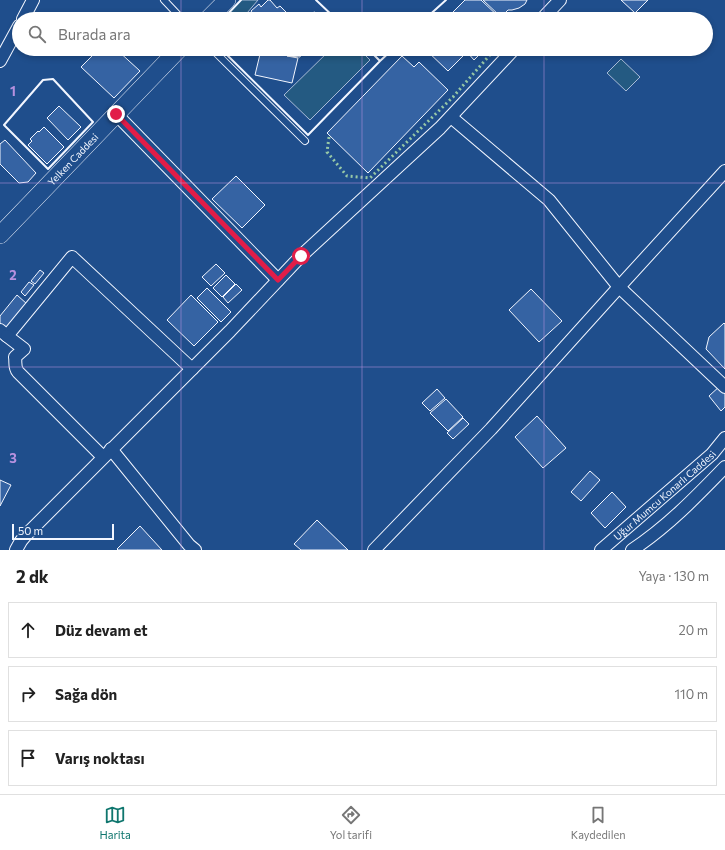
<!DOCTYPE html>
<html lang="tr">
<meta charset="utf-8">
<style>
:root{--surface:#fff;--page:#f2f2f2;--text:#222;--muted:#767676;--line:#e0e0e0;--accent:#0f766e}
body{margin:0;font-family:Commissioner,sans-serif;background:var(--page);color:var(--text)}
.scale{position:absolute;left:12px;bottom:10px;width:102px;box-sizing:border-box;padding-left:4px;border:2px solid #f2f6ff;border-top:0;font-size:11px;line-height:14px;white-space:nowrap;color:#f2f6ff;-webkit-text-stroke:3px #1f4e8c;paint-order:stroke}
.stop{position:absolute;width:12px;height:12px;margin:-9px;border:3px solid #e11d48;border-radius:50%;background:#fff}
.stop.end{background:#e11d48;border-color:#fff;box-shadow:0 1px 4px #0008}
.list{margin:0;padding:0;list-style:none}
h2{display:flex;justify-content:space-between;align-items:center;height:52px;margin:0;padding:0 16px;font-size:17px}
h2 small{font-size:13px;font-weight:400;color:var(--muted)}
.list li{display:grid;grid-template-columns:26px 1fr auto;gap:12px;align-items:center;box-sizing:border-box;height:56px;margin:0 8px 8px;padding:0 8px;border:1px solid var(--line);border-radius:0px}
.list b{display:block;font-size:15px;white-space:nowrap}
.list em{font-size:13px;font-style:normal;color:var(--muted)}
.icon{flex:none;width:22px;height:22px;fill:none;stroke:currentColor;stroke-width:2;stroke-linecap:round;stroke-linejoin:round}
.map{position:relative;flex:none;width:725px;height:550px;overflow:hidden}
.search{position:absolute;background:var(--surface);box-shadow:0 2px 6px #0003;left:12px;right:12px;top:12px;height:44px;display:flex;align-items:center;gap:10px;box-sizing:border-box;padding:0 14px;border-radius:22px;color:var(--muted);font-size:15px}
.sheet{height:244px;background:var(--surface)}
nav{display:flex;justify-content:space-around;align-items:center;box-sizing:border-box;height:56px;border-top:1px solid var(--line);background:var(--surface);font-size:11px;color:var(--muted)}
nav a{display:grid;justify-items:center;gap:2px}
nav .on{color:var(--accent)}
.map>svg:first-child{display:block}
.green{fill:#245a82;stroke:#a8bbd7}
.building{fill:#3563a3;stroke:#f2f6ff}
.lines{fill:none;stroke-linecap:round;stroke-linejoin:round}
.lane-casing{stroke:#f2f6ff;stroke-width:8}
.street-casing{stroke:#f2f6ff;stroke-width:14}
.secondary-casing{stroke:#f2f6ff;stroke-width:18}
.lane{stroke:#1f4e8c;stroke-width:6}
.street{stroke:#1f4e8c;stroke-width:12}
.secondary{stroke:#1f4e8c;stroke-width:17}
.hedge{stroke:#97c8a6;stroke-width:3;stroke-dasharray:2 3;stroke-linecap:butt}
.wall{stroke:#f2f6ff;stroke-width:2}
.route{stroke:#e11d48;stroke-width:5}
.grid{fill:none;stroke:#b691df;stroke-width:1;stroke-opacity:0.55}
.labels{text-anchor:middle;stroke-width:3;stroke-linejoin:round;paint-order:stroke}
.street-label{font-size:10px;fill:#f2f6ff;stroke:#1f4e8c}
.grid-label{font-size:13px;text-anchor:middle;font-weight:bold;fill:#b691df;stroke:#1f4e8c;stroke-width:3;stroke-linejoin:round;paint-order:stroke}
</style>
<div class="map">
<svg width="725" height="550" viewBox="0 0 725 550">
<rect width="100%" height="100%" fill="#1f4e8c"/>
<path class="green" d="M 241,0 L 258,0 L 242,19 L 223,19 Z
M 331,49 L 359,49 L 370,60 L 310,120 L 284,95 Z
M 621,59 L 640,77 L 626,91 L 607,73 Z"/>
<path class="building" d="M 268,0 L 270,0 L 277,8 L 280,6 L 288,14 L 283,19 L 248,19 L 253,14 L 251,11 L 259,4 L 261,7 Z
M 465,0 L 481,0 L 500,18 L 446,19 Z
M 483,0 L 527,0 L 525,4 L 519,8 L 512,10 L 508,10 L 501,17 Z
M 621,0 L 648,0 L 635,13 Z
M 315,12 L 316,17 L 321,16 L 322,19 L 294,19 L 293,18 Z
M 99,49 L 116,49 L 140,71 L 114,98 L 81,67 Z
M 268,49 L 299,49 L 302,52 L 300,57 L 287,56 L 298,58 L 292,83 L 255,75 L 261,50 L 271,52 L 271,51 Z
M 302,49 L 316,49 L 303,53 Z
M 425,49 L 485,49 L 474,60 L 467,52 L 448,71 Z
M 402,56 L 414,67 L 419,62 L 448,90 L 368,173 L 327,133 Z
M 59,106 L 81,127 L 68,140 L 47,118 Z
M 44,127 L 64,147 L 47,164 L 28,145 L 32,141 L 30,139 L 38,131 L 39,132 Z
M 5,140 L 36,173 L 28,182 L 19,183 L 0,164 L 0,144 Z
M 236,176 L 265,205 L 242,228 L 212,199 Z
M 216,264 L 225,273 L 211,286 L 202,277 Z
M 40,270 L 44,273 L 35,284 L 31,281 Z
M 226,275 L 235,284 L 222,297 L 213,288 Z
M 29,282 L 34,285 L 25,296 L 21,292 Z
M 236,284 L 242,290 L 228,303 L 223,297 Z
M 207,288 L 231,312 L 221,322 L 197,298 Z
M 531,289 L 562,321 L 539,342 L 509,310 Z
M 17,295 L 27,304 L 5,329 L 0,325 L 0,316 Z
M 191,295 L 218,322 L 194,346 L 167,320 Z
M 724,323 L 725,324 L 725,369 L 706,349 L 709,337 Z
M 721,385 L 725,389 L 725,407 L 721,411 L 709,396 Z
M 437,389 L 445,398 L 430,411 L 422,403 Z
M 446,399 L 463,417 L 448,431 L 430,413 Z
M 537,416 L 566,448 L 543,468 L 515,437 Z
M 463,418 L 469,424 L 453,439 L 447,433 Z
M 590,471 L 600,480 L 581,501 L 571,492 Z
M 0,480 L 11,485 L 0,506 Z
M 612,492 L 626,507 L 605,528 L 591,513 Z
M 317,520 L 348,550 L 301,550 L 294,544 Z
M 140,526 L 162,550 L 118,550 L 117,549 Z"/>
<g class="lines">
<defs>
<path id="lane" d="M 164,0 L 182,19
M 212,49 L 305,141"/>
<g id="street">
<path d="M 23,19 L 33,0"/>
<path d="M 542,19 L 560,0"/>
<path d="M 0,61 L 19,26"/>
<path d="M 116,114 L 278,280"/>
<path d="M 451,117 L 549,200 L 619,287 L 725,387"/>
<path d="M 0,330 L 7,336 L 72,257 L 192,369"/>
<path d="M 7,336 L 24,349 L 15,357 C 16,363 14,367 18,372 L 103,457"/>
<path d="M 111,449 L 189,545 L 195,550"/>
<path d="M 16,550 L 21,541 L 26,535 L 230,331 L 301,256 L 440,128 L 514,49"/>
<path d="M 374,550 L 491,429 L 619,287 L 725,171"/>
<path id="s1" d="M 601,550 L 712,454 L 725,438"/>
<path d="M 632,550 C 667,527 696,497 725,467"/>
</g>
<g id="secondary">
<path d="M 208,19 L 227,0"/>
<path id="s2" d="M 0,235 L 179,49"/>
</g>
</defs>
<use href="#lane" class="lane-casing"/>
<use href="#street" class="street-casing"/>
<use href="#secondary" class="secondary-casing"/>
<use href="#lane" class="lane"/>
<use href="#street" class="street"/>
<use href="#secondary" class="secondary"/>
<path class="hedge" d="M 329,137 L 327,152 L 347,176 L 370,178 L 453,97 L 495,49"/>
<path class="wall" d="M 316,0 L 336,19
M 223,19 L 241,0
M 425,19 L 446,0
M 221,49 L 308,135 L 380,61 L 368,49
M 379,60 L 380,61 L 393,49
M 53,79 L 93,122 L 48,169 L 4,125 L 43,80 Z"/>
</g>
<g class="lines">
<path class="route" d="M 116,114 L 278,280 L 301,256"/>
</g>
<path class="grid" d="M 181,0 L 181,19M 362,0 L 362,19M 544,0 L 544,19M 181,49 L 181,550M 362,49 L 362,550M 544,49 L 544,550M 0,183 L 725,183M 0,367 L 725,367"/>
<g class="labels">
<g class="street-label">
<text dy="4" stroke="none"><textPath href="#s2" startOffset="105">Yelken Caddesi</textPath></text>
<text dy="4" stroke="none"><textPath href="#s1" startOffset="84">Uğur Mumcu Konarlı Caddesi</textPath></text>
</g>
</g>
<g class="grid-label">
<text x="13" y="96">1</text>
<text x="13" y="280">2</text>
<text x="13" y="463">3</text>
</g>
</svg>
<div class="scale">50 m</div>
<div class="stop" style="left:301px;top:256px"></div>
<div class="stop end" style="left:116px;top:114px"></div>
<div class="search"><svg class="icon" aria-label="search" viewBox="0 0 24 24"><circle cx="10" cy="10" r="6"/><path d="M15 15l6 6"/></svg>Burada ara</div>
</div>
<section class="sheet">
<h2>2 dk<small>Yaya · 130 m</small></h2>
<ul class="list">
<li><svg class="icon" aria-label="ahead" viewBox="0 0 24 24"><path d="M12 20V5M6 11l6-6 6 6"/></svg><div><b>Düz devam et</b></div><em>20 m</em></li>
<li><svg class="icon" aria-label="right" viewBox="0 0 24 24"><path d="M7 20v-9h11M14 6l5 5-5 5"/></svg><div><b>Sağa dön</b></div><em>110 m</em></li>
<li><svg class="icon" aria-label="arrive" viewBox="0 0 24 24"><path d="M6 21V4h12l-3 4 3 4H6"/></svg><div><b>Varış noktası</b></div></li>
</ul>
</section>
<nav>
<a class="on"><svg class="icon" aria-label="map" viewBox="0 0 24 24"><path d="M3 6l6-2 6 2 6-2v14l-6 2-6-2-6 2zM9 4v14M15 6v14"/></svg>Harita</a>
<a><svg class="icon" aria-label="directions" viewBox="0 0 24 24"><path d="M12 3l9 9-9 9-9-9zM9 14v-3h6M13 9l2 2-2 2"/></svg>Yol tarifi</a>
<a><svg class="icon" aria-label="saved" viewBox="0 0 24 24"><path d="M7 4h10v16l-5-4-5 4z"/></svg>Kaydedilen</a>
</nav>
